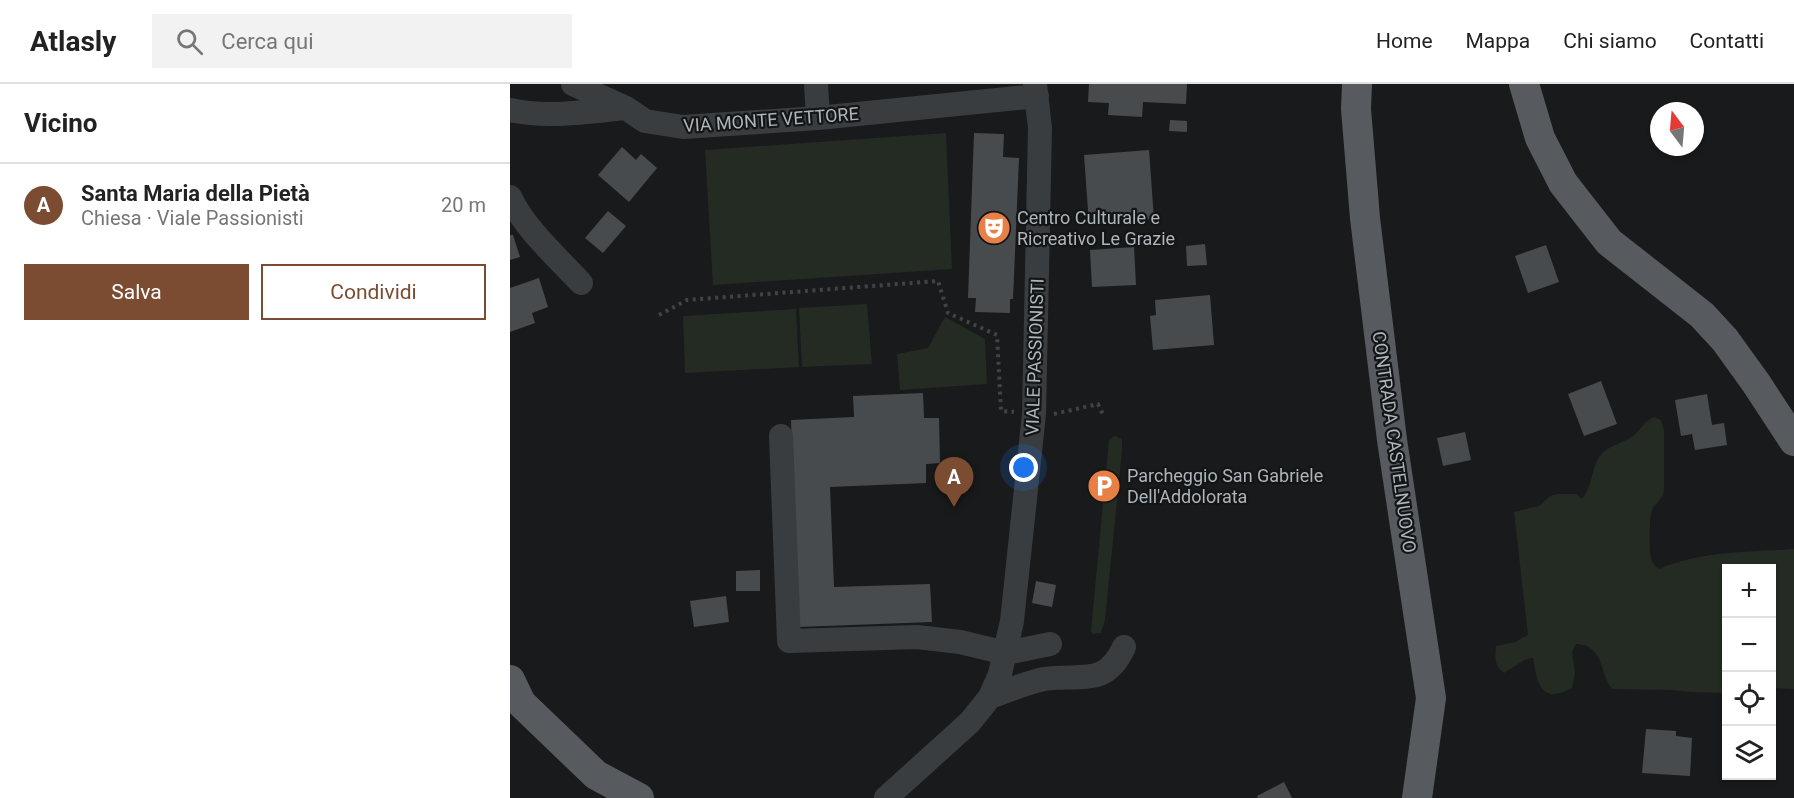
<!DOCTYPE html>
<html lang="it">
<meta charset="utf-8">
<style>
:root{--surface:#fff;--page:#f2f2f2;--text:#222;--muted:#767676;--line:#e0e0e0;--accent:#7b4c32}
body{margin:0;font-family:Roboto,sans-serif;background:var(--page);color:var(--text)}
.controls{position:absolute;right:18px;bottom:18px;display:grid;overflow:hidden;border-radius:0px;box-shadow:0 2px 4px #0004}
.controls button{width:54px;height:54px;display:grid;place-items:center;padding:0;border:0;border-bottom:2px solid var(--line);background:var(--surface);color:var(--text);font:30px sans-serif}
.compass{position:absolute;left:1140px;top:18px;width:54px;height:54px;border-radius:50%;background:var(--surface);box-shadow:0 2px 4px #0004;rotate:344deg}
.you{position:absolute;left:514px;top:384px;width:21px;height:21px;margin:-15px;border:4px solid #fff;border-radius:50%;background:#1a73e8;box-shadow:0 0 0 9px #1a73e833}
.badge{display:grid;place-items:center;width:39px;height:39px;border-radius:50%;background:var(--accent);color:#fff;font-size:20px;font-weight:700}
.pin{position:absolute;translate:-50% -50px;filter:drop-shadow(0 2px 3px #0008)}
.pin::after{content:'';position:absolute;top:32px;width:21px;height:18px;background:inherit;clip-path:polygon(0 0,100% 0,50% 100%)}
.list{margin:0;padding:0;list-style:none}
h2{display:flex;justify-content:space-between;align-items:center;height:78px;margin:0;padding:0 24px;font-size:26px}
h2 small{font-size:20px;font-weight:400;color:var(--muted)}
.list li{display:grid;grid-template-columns:39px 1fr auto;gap:18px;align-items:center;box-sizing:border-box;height:84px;padding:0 24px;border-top:2px solid var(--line)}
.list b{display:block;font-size:22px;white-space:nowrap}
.list p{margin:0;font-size:20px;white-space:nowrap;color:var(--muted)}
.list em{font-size:20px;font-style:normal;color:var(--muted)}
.actions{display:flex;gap:12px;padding:18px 24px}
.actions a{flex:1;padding:14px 0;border:2px solid var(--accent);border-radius:0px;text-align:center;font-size:21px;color:var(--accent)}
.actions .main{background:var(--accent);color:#fff}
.icon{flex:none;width:33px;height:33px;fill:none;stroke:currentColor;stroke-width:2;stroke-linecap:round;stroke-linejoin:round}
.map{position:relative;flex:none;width:1284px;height:714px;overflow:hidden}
header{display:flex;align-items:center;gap:36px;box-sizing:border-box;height:84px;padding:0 30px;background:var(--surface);border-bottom:2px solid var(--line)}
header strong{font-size:28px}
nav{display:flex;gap:33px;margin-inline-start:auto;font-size:21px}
.search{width:420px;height:54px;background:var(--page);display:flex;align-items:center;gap:15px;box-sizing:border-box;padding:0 21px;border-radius:0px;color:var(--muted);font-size:22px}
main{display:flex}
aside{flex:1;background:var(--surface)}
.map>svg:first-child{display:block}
.green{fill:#242b23}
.building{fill:#484b4e}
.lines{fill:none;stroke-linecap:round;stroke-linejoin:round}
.path{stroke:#404447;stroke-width:4;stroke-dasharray:3 4.5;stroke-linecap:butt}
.minor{stroke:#3a3d40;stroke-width:24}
.major{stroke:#575b5f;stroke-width:30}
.labels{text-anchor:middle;stroke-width:4.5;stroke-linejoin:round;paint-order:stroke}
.street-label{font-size:18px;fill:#acb5ba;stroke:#141516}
.poi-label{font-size:18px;fill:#acb5ba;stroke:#141516;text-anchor:start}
</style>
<header>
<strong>Atlasly</strong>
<div class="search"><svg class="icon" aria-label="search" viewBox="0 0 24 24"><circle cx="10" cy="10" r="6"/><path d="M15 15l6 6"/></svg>Cerca qui</div>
<nav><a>Home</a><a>Mappa</a><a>Chi siamo</a><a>Contatti</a></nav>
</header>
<main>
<aside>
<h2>Vicino<small></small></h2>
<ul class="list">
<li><span class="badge">A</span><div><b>Santa Maria della Pietà</b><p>Chiesa · Viale Passionisti</p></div><em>20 m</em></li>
</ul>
<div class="actions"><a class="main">Salva</a><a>Condividi</a></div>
</aside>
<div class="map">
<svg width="1284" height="714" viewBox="0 0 1284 714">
<rect width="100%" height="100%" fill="#191a1b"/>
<path class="green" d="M 436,49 L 442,185 L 203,201 L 195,66 Z
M 357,220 L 362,280 L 292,283 L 289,224 Z
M 286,225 L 289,283 L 175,289 L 173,232 Z
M 435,233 L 475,255 L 477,300 L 390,306 L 387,270 L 418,264 Z
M 1144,333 L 1151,336 L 1154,346 L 1154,406 C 1153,416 1146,418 1142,426 C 1139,434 1139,465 1141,474 C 1142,479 1145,482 1149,485 C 1192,467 1238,468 1284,465 L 1284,605 L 1262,604 L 1262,484 L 1216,484 L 1216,609 L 1181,608 L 1164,606 L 1102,605 C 1089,589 1095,561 1066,560 L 1062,567 L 1065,589 L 1062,604 C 1030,622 1027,597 1023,574 L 1016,575 L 994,589 C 984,581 985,574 986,562 L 1005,558 L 1018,551 L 1004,428 L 1029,422 L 1040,412 L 1048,410 L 1066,410 L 1072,415 C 1082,404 1081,387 1088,375 C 1095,362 1112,360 1123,352 C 1132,345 1133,338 1144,333 Z
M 605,352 L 612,355 L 612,367 L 595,536 L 591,549 L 583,550 L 581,547 L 599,356 Z"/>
<path class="building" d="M 579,0 L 677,0 L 676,20 L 633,18 L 632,33 L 598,31 L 599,19 L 578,18 Z
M 660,36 L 677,37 L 677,48 L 659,47 Z
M 464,49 L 494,50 L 493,73 L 509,74 L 503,215 L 500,215 L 500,229 L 465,228 L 466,214 L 458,214 Z
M 112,63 L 126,76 L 131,70 L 147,84 L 119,118 L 88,91 Z
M 639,66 L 644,135 L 579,140 L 574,71 Z
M 98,127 L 116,142 L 93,169 L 75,154 Z
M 0,151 L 3,151 L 10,173 L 0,176 Z
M 695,160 L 697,181 L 677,182 L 676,162 Z
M 1036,161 L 1049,198 L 1018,209 L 1005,172 Z
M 624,163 L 626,201 L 582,203 L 580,166 Z
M 29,194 L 38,223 L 22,229 L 25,239 L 0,248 L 0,204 Z
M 700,211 L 704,261 L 643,266 L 640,232 L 646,231 L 645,216 Z
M 1091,297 L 1107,340 L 1074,352 L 1058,310 Z
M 413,309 L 414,334 L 429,334 L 430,379 L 416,380 L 416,399 L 320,403 L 324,503 L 420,500 L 422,538 L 288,543 L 281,336 L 344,333 L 343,312 Z
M 1197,310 L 1202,341 L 1214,339 L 1217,361 L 1185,366 L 1182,350 L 1171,352 L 1165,316 Z
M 955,348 L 961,376 L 933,382 L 927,354 Z
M 250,486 L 250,507 L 226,507 L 226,487 Z
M 526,497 L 546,501 L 542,523 L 522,519 Z
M 216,512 L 219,538 L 184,543 L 180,517 Z
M 1136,645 L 1166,647 L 1166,652 L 1182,654 L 1180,692 L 1132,689 Z
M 774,698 L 782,714 L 748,714 L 747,712 Z"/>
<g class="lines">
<path class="path" d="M 149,231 L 177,216 L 428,197 L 438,229 L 487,251 L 491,327 L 504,328
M 544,330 L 588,320 L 594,333"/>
<path class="minor" d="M 63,0 L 116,24 L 135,37 L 173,43 L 308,34 L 527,12
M 306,0 L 308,34
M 0,26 C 34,34 79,28 114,24
M 0,113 C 14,144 48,174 71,199
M 271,352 L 279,557 L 407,553 L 450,558 L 496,569 L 540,560
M 480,613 C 497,607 515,599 534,595 C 569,589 595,605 614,563
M 376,714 L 460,638 L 480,613 L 490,590 L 502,537 L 524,330 L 530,44 L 525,0"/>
<path class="major" d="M 847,0 L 846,25 L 855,134 L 882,356 L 921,614 L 907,714
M 1014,0 L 1030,54 L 1053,99 L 1099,158 L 1192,231 L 1215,256 L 1246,299 L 1284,357
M 0,596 L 11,619 L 86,691 L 129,714"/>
</g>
<defs>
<symbol id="theatre-disc" viewBox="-11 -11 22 22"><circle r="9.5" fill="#e87f45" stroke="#141516"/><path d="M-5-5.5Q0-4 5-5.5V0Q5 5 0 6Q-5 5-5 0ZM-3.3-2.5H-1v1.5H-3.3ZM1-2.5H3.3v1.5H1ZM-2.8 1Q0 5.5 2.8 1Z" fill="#fff"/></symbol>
<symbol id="parking-disc" viewBox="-11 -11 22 22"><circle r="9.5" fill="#e87f45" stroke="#141516"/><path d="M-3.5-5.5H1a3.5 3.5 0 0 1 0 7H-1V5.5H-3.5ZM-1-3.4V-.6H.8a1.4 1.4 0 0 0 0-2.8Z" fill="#fff"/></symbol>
</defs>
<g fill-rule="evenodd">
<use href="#theatre-disc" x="465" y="125" width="38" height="38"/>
<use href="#parking-disc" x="575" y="383" width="38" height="38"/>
</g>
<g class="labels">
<g class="street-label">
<text transform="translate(261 36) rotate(-4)" y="6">VIA MONTE VETTORE</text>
<text transform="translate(525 273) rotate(-88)" y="6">VIALE PASSIONISTI</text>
<text transform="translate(884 358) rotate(82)" y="6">CONTRADA CASTELNUOVO</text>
</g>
<g class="poi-label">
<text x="507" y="140">Centro Culturale e<tspan x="507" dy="21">Ricreativo Le Grazie</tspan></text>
<text x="617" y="398">Parcheggio San Gabriele<tspan x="617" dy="21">Dell'Addolorata</tspan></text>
</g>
</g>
</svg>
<div class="controls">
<button>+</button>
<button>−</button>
<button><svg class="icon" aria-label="locate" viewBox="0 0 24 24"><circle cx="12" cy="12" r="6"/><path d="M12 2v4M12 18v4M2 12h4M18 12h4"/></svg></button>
<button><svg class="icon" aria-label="layers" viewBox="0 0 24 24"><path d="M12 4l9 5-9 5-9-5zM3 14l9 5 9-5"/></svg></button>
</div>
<svg class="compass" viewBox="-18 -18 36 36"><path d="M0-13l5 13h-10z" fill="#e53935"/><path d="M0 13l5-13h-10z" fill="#767676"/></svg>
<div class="you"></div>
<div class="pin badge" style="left:444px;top:423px">A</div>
</div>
</main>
